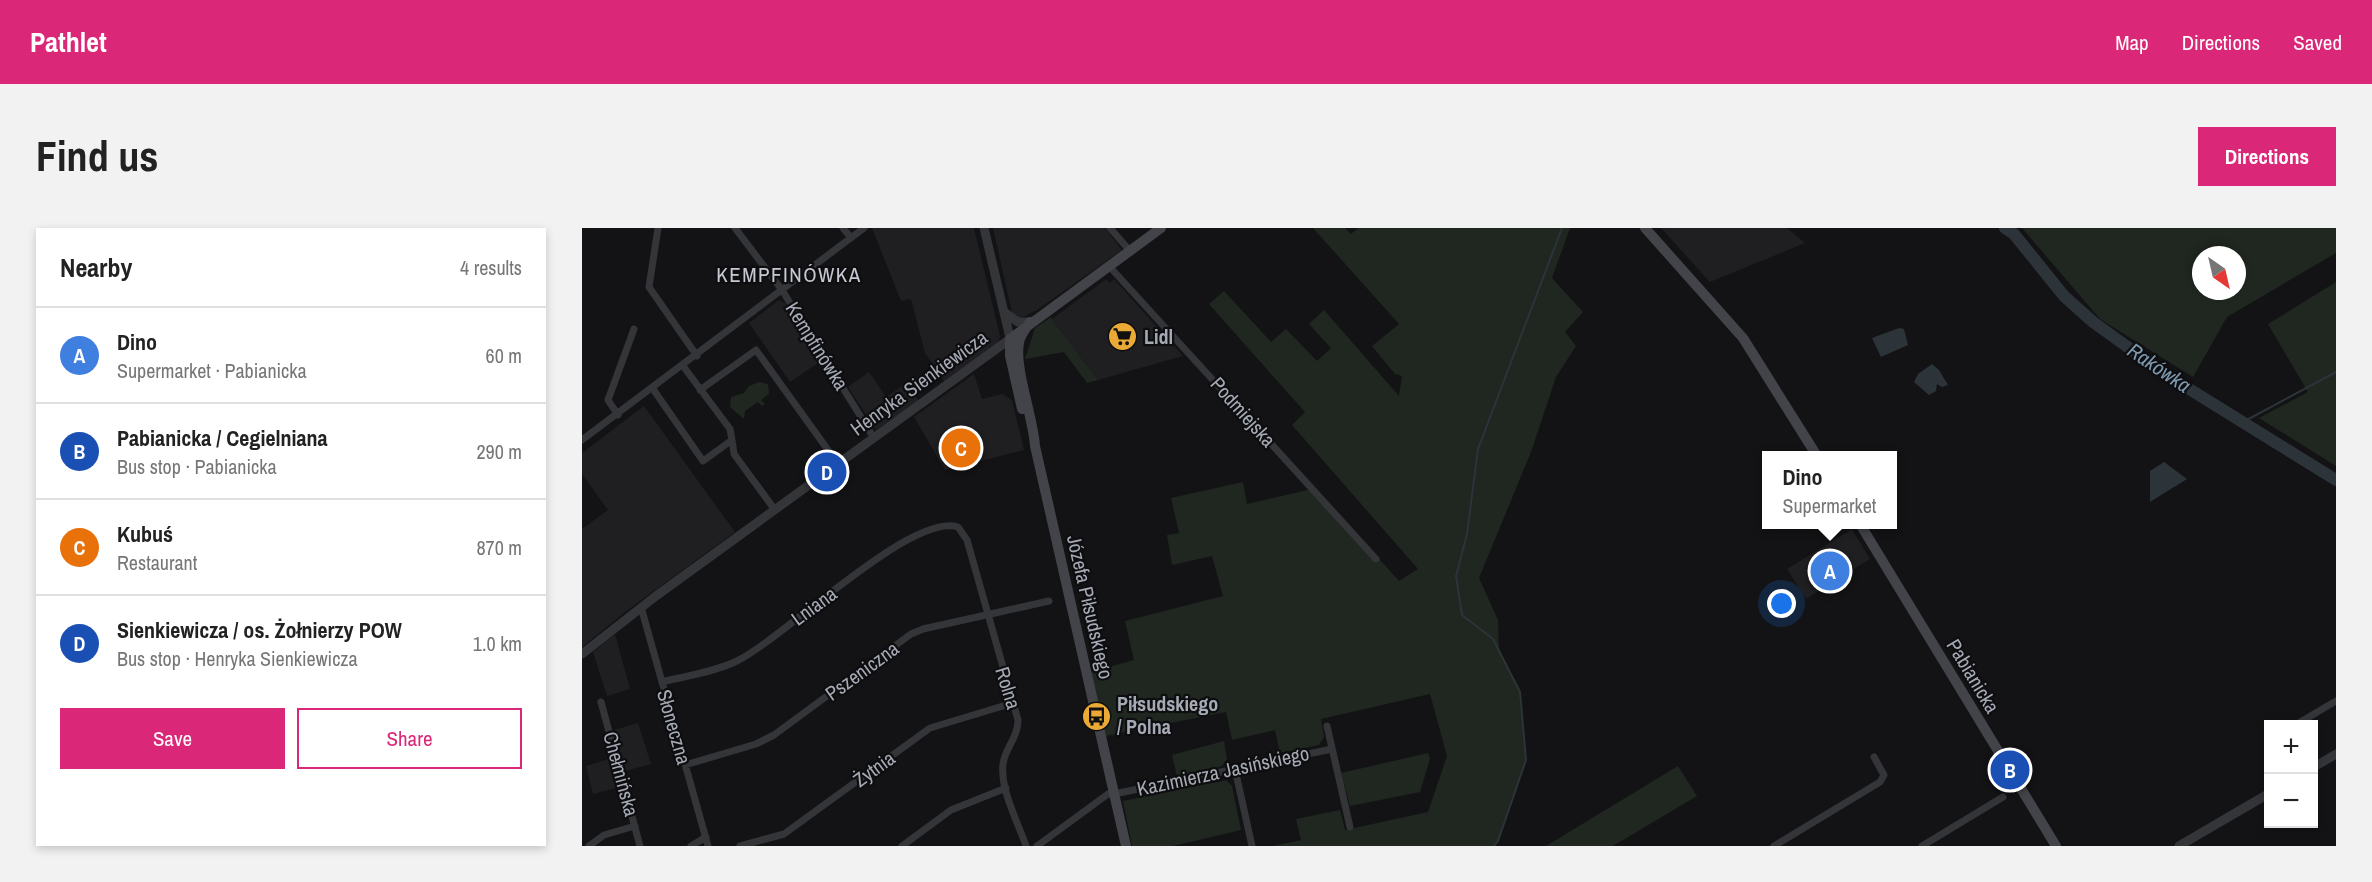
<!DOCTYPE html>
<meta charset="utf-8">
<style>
:root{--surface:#fff;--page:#f2f2f2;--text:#222;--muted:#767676;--line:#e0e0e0;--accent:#db2777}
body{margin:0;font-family:"Archivo Narrow",sans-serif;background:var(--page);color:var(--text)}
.controls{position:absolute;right:18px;bottom:18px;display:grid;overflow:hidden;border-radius:0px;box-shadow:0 3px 9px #0003}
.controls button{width:54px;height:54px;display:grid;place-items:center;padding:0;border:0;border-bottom:2px solid var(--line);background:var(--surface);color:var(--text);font:30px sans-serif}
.compass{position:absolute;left:1610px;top:18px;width:54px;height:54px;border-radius:50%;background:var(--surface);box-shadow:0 3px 9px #0003;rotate:146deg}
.you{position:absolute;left:1200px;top:376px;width:21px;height:21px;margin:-15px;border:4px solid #fff;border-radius:50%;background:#1a73e8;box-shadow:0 0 0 9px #1a73e833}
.badge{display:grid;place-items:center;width:39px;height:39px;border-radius:50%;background:var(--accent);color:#fff;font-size:20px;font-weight:700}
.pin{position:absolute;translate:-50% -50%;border:3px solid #fff;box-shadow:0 2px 6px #0006}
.popup{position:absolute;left:1180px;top:223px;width:135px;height:78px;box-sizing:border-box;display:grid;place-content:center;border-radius:0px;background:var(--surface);filter:drop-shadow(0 2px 4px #0005);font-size:20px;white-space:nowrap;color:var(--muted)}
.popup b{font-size:22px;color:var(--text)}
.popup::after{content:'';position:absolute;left:50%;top:100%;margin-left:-12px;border:12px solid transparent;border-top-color:var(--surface)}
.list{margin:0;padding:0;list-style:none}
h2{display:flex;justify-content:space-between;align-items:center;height:78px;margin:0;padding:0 24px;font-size:26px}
h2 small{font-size:20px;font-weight:400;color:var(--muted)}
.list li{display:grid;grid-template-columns:39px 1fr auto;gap:18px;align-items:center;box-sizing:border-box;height:96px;padding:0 24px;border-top:2px solid var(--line)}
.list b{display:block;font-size:22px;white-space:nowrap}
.list p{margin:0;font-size:20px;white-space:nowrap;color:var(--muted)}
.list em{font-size:20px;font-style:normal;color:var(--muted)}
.actions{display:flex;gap:12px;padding:18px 24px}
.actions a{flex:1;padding:14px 0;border:2px solid var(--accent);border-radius:0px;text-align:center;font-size:21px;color:var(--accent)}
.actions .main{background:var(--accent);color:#fff}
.map{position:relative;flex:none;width:1754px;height:618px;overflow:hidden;border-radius:0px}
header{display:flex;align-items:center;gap:36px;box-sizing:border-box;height:84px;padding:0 30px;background:var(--accent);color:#fff}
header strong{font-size:28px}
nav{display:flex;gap:33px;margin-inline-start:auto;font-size:21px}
.intro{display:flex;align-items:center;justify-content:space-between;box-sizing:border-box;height:144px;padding:0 36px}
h1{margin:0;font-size:42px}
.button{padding:15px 27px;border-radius:0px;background:var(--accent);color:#fff;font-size:21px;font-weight:700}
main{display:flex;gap:36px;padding:0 36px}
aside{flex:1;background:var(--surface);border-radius:0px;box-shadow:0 3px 9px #0003}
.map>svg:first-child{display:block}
.built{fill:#1f1f22}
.green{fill:#1f2720;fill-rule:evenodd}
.water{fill:#2c343a}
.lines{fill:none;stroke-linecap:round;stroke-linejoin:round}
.stream{stroke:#2c343a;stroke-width:2}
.river{stroke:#2c343a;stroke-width:12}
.minor{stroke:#343539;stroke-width:7}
.tertiary{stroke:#343539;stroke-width:9}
.secondary{stroke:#424449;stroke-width:10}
.labels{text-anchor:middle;stroke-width:4.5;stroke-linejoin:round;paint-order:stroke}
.poi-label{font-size:20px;font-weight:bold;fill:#a5aab5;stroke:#0e0e10;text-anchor:start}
.street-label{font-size:20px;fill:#a5aab5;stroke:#0e0e10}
.neighbourhood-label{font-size:21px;letter-spacing:1.5px;fill:#c6c9d1;stroke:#0e0e10}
.water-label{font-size:21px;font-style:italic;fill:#7d99af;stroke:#0e0e10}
</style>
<header>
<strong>Pathlet</strong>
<nav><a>Map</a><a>Directions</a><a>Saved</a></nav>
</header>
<div class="intro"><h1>Find us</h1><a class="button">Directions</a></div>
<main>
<aside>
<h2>Nearby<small>4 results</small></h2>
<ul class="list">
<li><span class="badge" style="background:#3f7fe0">A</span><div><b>Dino</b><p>Supermarket · Pabianicka</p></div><em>60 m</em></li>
<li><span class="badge" style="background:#1a4fb4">B</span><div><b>Pabianicka / Cegielniana</b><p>Bus stop · Pabianicka</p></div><em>290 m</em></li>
<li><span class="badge" style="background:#e8710a">C</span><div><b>Kubuś</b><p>Restaurant</p></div><em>870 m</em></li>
<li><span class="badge" style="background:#1a4fb4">D</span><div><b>Sienkiewicza / os. Żołnierzy POW</b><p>Bus stop · Henryka Sienkiewicza</p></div><em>1.0 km</em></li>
</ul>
<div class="actions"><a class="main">Save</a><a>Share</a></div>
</aside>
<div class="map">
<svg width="1754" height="618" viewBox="0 0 1754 618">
<rect width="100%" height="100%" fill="#131315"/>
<path class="built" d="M 290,0 L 392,0 L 418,108 L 417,114 L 363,154 L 343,125 L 329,71 L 319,73 Z
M 411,0 L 523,0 L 540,22 L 455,82 L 439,90 L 430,85 Z
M 1079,0 L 1205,0 L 1223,15 L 1128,54 Z
M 524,51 L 528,55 L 532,51 L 601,128 L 516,152 L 470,91 Z
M 197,72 L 203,75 L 239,133 L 208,154 L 167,95 Z
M 287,144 L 304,169 L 325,155 L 337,173 L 294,202 L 266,159 Z
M 392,146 L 400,171 L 420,166 L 430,172 L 442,222 L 363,242 L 332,189 Z
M 62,178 L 153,304 L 43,384 L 0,419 L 0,301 L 26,282 L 0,246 L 0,225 Z
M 1270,301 L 1288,331 L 1224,371 L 1205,341 Z
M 33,406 L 48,461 L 25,468 L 11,424 Z
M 56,495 L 69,536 L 43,543 L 32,502 Z
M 30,530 L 38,559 L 11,566 L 4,538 Z"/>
<path class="green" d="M 731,0 L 763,0 L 769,6 L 776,0 L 988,0 L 970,50 L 1001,84 L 983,104 L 994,118 L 974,149 L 949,224 L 897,350 L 916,392 L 917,423 L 938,464 L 944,532 L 916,613 L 912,618 L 691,618 L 719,612 L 714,591 L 758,582 L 763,602 L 846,584 L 865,528 L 848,466 L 739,491 L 742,509 L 737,517 L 698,525 L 693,502 L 650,512 L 644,484 L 524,508 L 509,444 L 552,432 L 543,393 L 641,368 L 630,328 L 590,337 L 585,307 L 597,305 L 589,270 L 661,254 L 665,276 L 734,260 L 817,353 L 836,341 L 710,197 L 723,184 L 627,76 L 642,63 L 689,114 L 704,101 L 735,133 L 749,120 L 727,96 L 742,82 L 817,168 L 820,148 L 813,146 L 790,118 L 817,96 Z
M 1440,0 L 1754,0 L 1754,25 L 1645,89 L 1611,149 L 1518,91 ZM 1619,27 L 1655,27 L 1655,63 L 1619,63 Z
M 1754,54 L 1754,238 L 1677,190 L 1726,164 L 1686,96 Z
M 469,89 L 470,91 L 516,152 L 505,155 L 482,124 L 443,131 L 453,100 Z
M 177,154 L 186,156 L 187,166 L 179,172 L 183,176 L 180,178 L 176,174 L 163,183 L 162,191 L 148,179 L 149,169 L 162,165 L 167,158 Z
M 642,513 L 645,531 L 640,538 L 595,548 L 590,527 Z
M 846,525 L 848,531 L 838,564 L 768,578 L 759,545 Z
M 1096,538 L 1115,568 L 1031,618 L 964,618 Z
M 644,552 L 650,558 L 659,602 L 591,618 L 550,618 L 541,573 Z"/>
<path class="water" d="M 1317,100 L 1322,101 L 1326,117 L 1299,129 L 1290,110 Z
M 1350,136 L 1357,142 L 1366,157 L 1360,159 L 1355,156 L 1354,163 L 1347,167 L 1332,154 L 1336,146 Z
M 1582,234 L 1605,251 L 1568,274 L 1568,243 Z"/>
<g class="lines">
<path class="stream" d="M 1661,194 L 1754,144
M 912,618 L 916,613 L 944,532 L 938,464 L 911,411 L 880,387 L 874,348 L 885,306 L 896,221 L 980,0"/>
<path class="river" d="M 1423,0 L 1432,6 L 1482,68 L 1511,94 L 1583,146 L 1754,252"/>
<path class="minor" d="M 76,0 L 67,59 L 115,128
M 153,0 L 200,62 L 292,210
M 261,0 L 269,10
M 528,0 L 548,23
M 527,38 L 794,331
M 71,161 L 121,233 L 150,212 L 148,201 L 101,138
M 118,162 L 174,122 L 256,236
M 36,187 L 26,172 L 52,101
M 0,212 L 282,0
M 150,212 L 152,226 L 193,282
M 59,379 L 126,618
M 80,454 C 104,448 132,444 155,433 C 202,410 329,284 376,299 L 385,312 L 436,492 C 436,510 423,520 421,536 C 418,562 436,594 444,618
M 19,474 L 58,618
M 1715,496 L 1754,473
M 745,498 L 768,599
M 103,537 L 174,516 L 192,507 L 329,406 L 341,401 L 467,373
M 653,541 L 670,618
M 532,566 L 750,521
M 7,618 L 22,607 L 53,598
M 109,618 L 124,609
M 158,618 L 202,606 L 348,500 L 431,475
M 320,618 L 369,582 L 424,560
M 455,618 L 526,566 L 532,565
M 1192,618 L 1298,554 L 1302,547 L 1292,529
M 1340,618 L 1421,569"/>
<path class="tertiary" d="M 402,0 L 429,114
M 422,84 L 436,94 L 448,94
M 0,426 L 74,368 L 428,111
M 1732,539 L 1754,526
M 1597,618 L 1686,566"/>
<path class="secondary" d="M 1063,0 L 1161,110 L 1235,228
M 448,94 C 444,101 438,107 437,115 C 432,140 451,188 453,218 L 544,618
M 440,181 L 428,128 L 428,111 L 579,0
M 1278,296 L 1474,618"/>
</g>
<defs>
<symbol id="supermarket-disc" viewBox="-11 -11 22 22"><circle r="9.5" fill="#eba935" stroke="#0e0e10"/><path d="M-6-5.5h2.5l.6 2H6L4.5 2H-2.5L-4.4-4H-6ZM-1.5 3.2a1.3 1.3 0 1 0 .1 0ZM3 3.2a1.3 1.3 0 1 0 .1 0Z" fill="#111"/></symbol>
<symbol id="bus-disc" viewBox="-11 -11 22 22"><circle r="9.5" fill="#eba935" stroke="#0e0e10"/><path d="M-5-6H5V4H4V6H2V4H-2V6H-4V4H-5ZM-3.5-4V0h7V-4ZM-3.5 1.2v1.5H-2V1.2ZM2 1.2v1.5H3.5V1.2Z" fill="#111"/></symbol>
</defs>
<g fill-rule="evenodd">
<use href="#supermarket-disc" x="524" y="92" width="33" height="33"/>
<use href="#bus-disc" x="498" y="472" width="33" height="33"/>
</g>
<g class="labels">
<g class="poi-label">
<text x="562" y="116">Lidl</text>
<text x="535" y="483">Piłsudskiego<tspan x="535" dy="23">/ Polna</tspan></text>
</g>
<g class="street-label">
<text transform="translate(235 118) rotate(58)" y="7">Kempfinówka</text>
<text transform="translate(337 155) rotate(-36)" y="7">Henryka Sienkiewicza</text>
<text transform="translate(661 184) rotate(48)" y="7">Podmiejska</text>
<text transform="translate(232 378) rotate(-36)" y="7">Lniana</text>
<text transform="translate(508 379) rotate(77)" y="7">Józefa Piłsudskiego</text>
<text transform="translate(280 443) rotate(-36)" y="7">Pszeniczna</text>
<text transform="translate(1391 448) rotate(59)" y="7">Pabianicka</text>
<text transform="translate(426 460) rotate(73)" y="7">Rolna</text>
<text transform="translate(92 499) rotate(74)" y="7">Słoneczna</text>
<text transform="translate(292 541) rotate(-36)" y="7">Żytnia</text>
<text transform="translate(641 543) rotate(-12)" y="7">Kazimierza Jasińskiego</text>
<text transform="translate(39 546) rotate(75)" y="7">Chełmińska</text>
</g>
<g class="neighbourhood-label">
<text x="207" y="54">KEMPFINÓWKA</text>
</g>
<g class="water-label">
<text transform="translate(1577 140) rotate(34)" y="7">Rakówka</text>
</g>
</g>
</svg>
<div class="controls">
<button>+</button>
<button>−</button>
</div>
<svg class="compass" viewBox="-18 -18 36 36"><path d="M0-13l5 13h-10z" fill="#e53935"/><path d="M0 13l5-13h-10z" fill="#767676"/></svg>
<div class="you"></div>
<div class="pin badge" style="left:1248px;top:343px;background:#3f7fe0">A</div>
<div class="popup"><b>Dino</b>Supermarket</div>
<div class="pin badge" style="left:1428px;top:542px;background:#1a4fb4">B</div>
<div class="pin badge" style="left:379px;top:220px;background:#e8710a">C</div>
<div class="pin badge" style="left:245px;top:244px;background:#1a4fb4">D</div>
</div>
</main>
